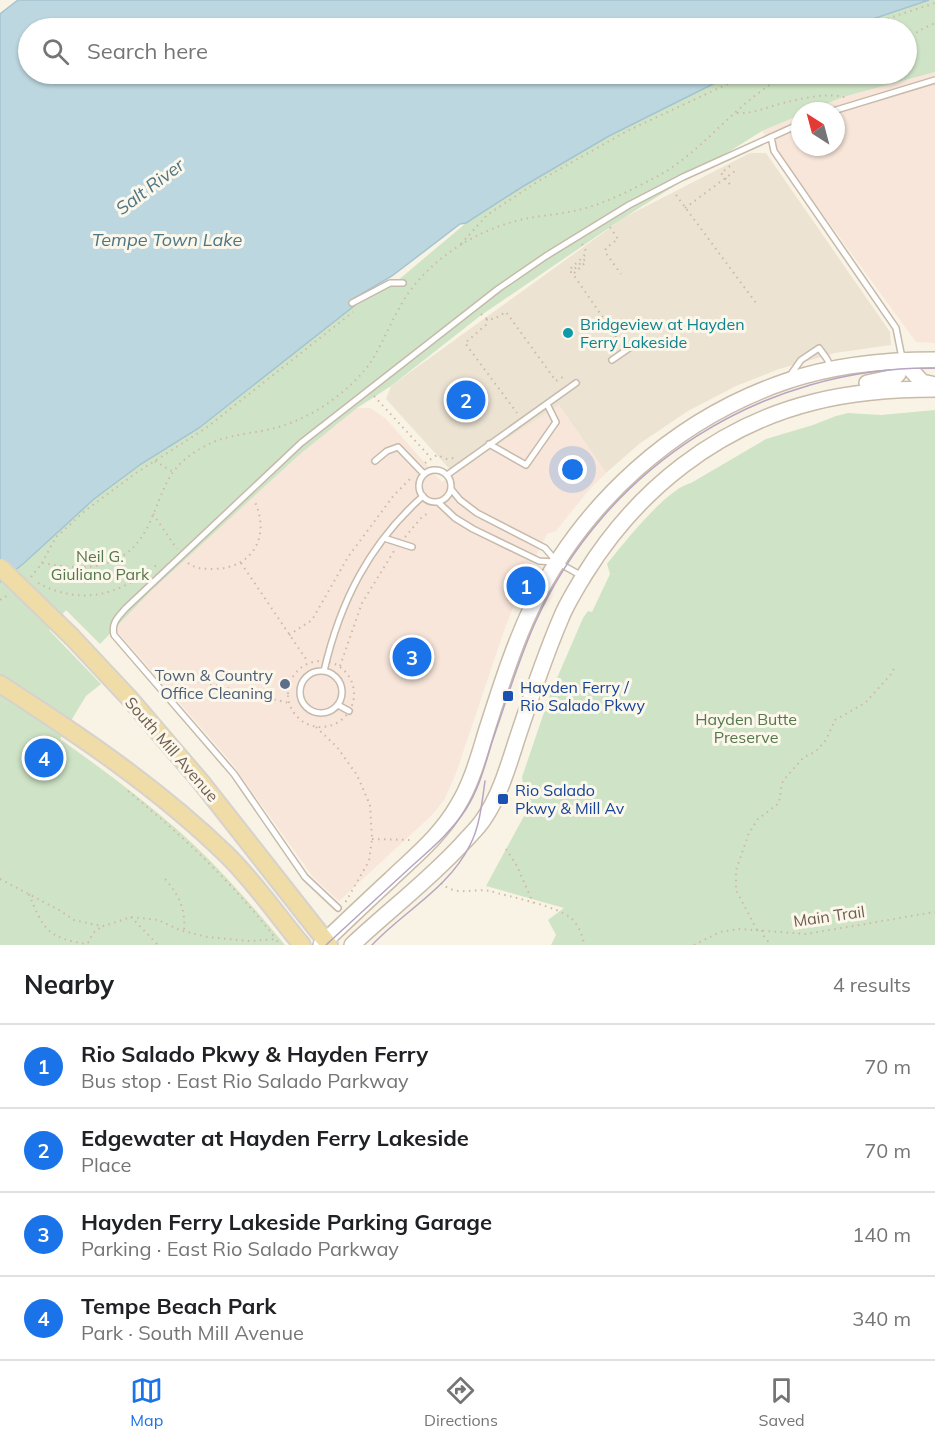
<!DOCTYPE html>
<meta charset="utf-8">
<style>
:root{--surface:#fff;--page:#f2f2f2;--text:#202124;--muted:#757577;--line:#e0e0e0;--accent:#1a73e8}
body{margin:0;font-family:Mulish,sans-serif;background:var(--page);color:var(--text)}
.compass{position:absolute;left:791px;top:102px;width:54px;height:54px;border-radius:50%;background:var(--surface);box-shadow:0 2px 4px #0004;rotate:324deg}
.you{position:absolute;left:573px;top:470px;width:21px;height:21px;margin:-15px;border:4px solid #fff;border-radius:50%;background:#1a73e8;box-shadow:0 0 0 9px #1a73e833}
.badge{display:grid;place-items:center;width:39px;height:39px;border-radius:50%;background:var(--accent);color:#fff;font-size:20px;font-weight:700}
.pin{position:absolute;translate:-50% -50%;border:3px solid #fff;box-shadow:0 2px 6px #0006}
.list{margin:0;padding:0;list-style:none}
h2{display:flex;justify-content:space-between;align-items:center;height:78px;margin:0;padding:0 24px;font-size:26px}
h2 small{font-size:20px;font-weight:400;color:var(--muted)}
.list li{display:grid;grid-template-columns:39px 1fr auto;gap:18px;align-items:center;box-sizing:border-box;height:84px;padding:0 24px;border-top:2px solid var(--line)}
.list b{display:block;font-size:22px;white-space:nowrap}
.list p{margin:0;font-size:20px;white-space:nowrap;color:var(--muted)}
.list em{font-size:20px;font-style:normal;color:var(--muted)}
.icon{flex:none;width:33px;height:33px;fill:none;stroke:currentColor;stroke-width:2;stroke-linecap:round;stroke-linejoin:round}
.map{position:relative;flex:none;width:935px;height:945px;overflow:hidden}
.search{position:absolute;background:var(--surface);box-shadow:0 2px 4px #0004;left:18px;right:18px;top:18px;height:66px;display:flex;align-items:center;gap:15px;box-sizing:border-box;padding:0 21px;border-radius:33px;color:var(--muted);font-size:22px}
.sheet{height:414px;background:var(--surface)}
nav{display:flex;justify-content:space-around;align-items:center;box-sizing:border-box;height:84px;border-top:2px solid var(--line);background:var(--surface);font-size:16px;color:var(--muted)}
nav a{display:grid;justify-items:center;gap:3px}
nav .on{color:var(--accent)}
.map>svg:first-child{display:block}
.residential{fill:#ece3d3}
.commercial{fill:#f8e6da}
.green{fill:#cfe4c6}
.water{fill:#bcd7e0;stroke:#a4c4d0;stroke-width:1.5}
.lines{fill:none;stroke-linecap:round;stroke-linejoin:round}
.service-casing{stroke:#c6baab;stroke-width:8}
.secondary-casing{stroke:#c8bba9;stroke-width:18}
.primary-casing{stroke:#d6d2cd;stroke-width:20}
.path{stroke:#cfb9a4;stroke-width:2;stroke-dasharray:1.5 4.5;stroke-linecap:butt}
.service{stroke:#fff;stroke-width:5}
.secondary{stroke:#fff;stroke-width:15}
.primary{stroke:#efdca6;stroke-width:16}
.tram{stroke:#b7a5c1;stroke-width:1.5}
.primary-bridge-casing{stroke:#d6d2cd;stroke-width:20;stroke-linecap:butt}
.primary-bridge{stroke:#efdca6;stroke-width:16}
.culture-dot{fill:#0f9aa8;stroke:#fcf7eb;stroke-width:2}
.service-dot{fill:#5c6f8a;stroke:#fcf7eb;stroke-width:2}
.transit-dot{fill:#1a4fb4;stroke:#fcf7eb;stroke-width:2}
.labels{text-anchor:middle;stroke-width:6;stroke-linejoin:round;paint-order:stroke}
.culture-label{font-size:16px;fill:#0d838f;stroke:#fcf7eb;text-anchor:start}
.park-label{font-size:16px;fill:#54784b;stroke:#fcf7eb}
.service-label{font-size:16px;fill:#4e5e75;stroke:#fcf7eb;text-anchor:end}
.transit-label{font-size:16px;fill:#164399;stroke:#fcf7eb;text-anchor:start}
.street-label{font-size:16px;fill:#6e5d4e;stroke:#fcf7eb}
.water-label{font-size:18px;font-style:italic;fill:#4e7685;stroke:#fcf7eb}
</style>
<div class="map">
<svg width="935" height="945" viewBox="0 0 935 945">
<rect width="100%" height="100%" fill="#f9f3e5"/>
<path class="residential" d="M 750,153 L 766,153 L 890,332 L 891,345 L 835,353 L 779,369 L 736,386 L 688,411 L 639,444 L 606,473 L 559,405 L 454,474 L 386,399 L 391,386 L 625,217 Z"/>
<path class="commercial" d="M 935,72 L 935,343 L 916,342 L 762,131 L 800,115 L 800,147 L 836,147 L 836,111 L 810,111 L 843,97 Z
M 559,405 L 606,473 L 588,491 L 556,531 L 547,534 L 527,573 L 505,628 L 455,776 L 444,800 L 433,814 L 339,901 L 313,877 L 231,762 L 115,629 L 151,591 L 299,455 L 357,408 L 370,408 L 385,418 L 442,482 Z"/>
<path class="green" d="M 929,0 L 935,0 L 935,72 L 843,97 L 810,111 L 800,111 L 800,115 L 762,131 L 625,217 L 480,316 L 391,386 L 357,408 L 299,455 L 151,591 L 100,644 L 66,610 L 49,630 L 101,684 L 86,696 L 60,739 C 101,768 141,798 179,831 C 218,866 252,905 285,945 L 0,945 L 0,582 L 23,564 L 94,499 L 141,464 L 199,428 L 354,306 L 390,287 L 466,223 L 522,187 L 609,136 L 733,74 L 906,74 L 906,28 L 846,28 Z
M 935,410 L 935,945 L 551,945 L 556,935 L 548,920 L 564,908 L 486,886 L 524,816 L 525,797 L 522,777 L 551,692 L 583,618 L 588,611 L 592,612 L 610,574 L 607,564 C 623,544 667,488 691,483 L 766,439 L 813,425 L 836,416 L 848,413 L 881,415 Z"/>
<path class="water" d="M 18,0 L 929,0 L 846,28 L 28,28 L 28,74 L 733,74 L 609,136 L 522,187 L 466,223 L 460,224 L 392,276 L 351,300 L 354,306 L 199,428 L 141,464 L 94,499 L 23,564 L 0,582 L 0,14 Z"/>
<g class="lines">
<defs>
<path id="service" d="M 833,111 L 935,80
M 771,137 L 774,151 L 896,328 L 902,358
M 352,303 L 390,283 L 403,283
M 612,360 L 641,340
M 789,377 L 801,360 L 819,348 L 827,359 L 831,368
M 489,444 L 526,465 L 556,422 L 547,404
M 375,461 L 387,451 L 398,447 L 424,474
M419 486a16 16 0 1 1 32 0a16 16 0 1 1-32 0Z
M 447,475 L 576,383
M 451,489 L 460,500 L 477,513 L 545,548 L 557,562 L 582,576
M 438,502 L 455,518 L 473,529 L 539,561 L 554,562
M 384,538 L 412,547
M300 692a21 21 0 1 1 42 0a21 21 0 1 1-42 0Z
M 324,671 C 340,602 369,544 423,496
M 338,705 L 349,711
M 338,908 L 305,877 L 234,774 L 114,635 C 111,623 118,617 126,608 L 301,443 L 498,289 L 546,256 L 629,205 L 683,177 L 800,124"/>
<path id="secondary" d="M 902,360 L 922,382 L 935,385
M 867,383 L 895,377 L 898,374 L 902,360
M 321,945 C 344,923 367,901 391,879 C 415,856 441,835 458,805 C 472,782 479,755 487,729 C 500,689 513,647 531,609 C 582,503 675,419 787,381 C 834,365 885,360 935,360
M 352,945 C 388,911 428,881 462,844 C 469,836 477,829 483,820 C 501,794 509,763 519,733 C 532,694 545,655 561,618 C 567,603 576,589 585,574 C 637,490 717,426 814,402 C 853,392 895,389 935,389"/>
<path id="primary" d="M 72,637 L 130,699 L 201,782 L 329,945
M 0,684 C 79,735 158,788 226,854 C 254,881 277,915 302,945"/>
</defs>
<use href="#service" class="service-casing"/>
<use href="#secondary" class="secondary-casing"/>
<use href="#primary" class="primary-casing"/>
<path class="path" d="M 859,28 L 935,3
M 906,39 L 924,28 L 935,23
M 737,113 C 753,114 767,107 783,103 C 804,98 827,92 848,98
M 814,147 L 816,147
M 730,166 L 721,173 L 732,187
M 676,195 L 756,303
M 685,208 L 735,171
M 610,227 L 618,239 L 606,248 L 605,252 L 621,274
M 461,244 L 487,215 L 537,182 L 627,131 L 749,74
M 582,244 L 586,251 L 584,256 L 569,270 L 571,272 L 584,260 L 586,262 L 573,274 L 621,344
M 481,314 L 487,319 L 494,319 L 506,312 L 556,381 L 563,377
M 487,319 L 487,324 L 465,343 L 517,413
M 374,396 L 431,458
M 155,461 L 173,472
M 425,463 L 437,455 L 447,459 L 454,458
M 153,514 L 177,549
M 405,537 L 422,517 L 430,512
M 42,563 L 56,537 L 86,510 L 136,473 L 206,428 L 353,312
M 188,563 C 195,569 205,569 214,569 C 254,568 271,535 254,500
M 241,563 L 308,662
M 31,577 L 42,563 C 85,571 126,571 148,526 C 166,489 164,468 205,446 C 227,434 252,434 275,428 C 312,418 346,394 369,365 C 386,339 396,306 417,282 C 445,249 487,226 529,218 C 545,215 562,214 578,210 C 605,204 633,189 658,176 C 707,149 739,97 790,74
M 38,583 C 83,607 122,594 159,563
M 0,600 L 8,595
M 289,635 L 312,620 L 348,557 L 394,495 L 413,476
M288 694a33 33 0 1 1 66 0a33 33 0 1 1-66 0Z
M 340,666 L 362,603 L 394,551
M 173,689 L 185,678 L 289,703
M 316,727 L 337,747 L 357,775 L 370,805 L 372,839 L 369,861 L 345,903
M 128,791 C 183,836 233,883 276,939
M 372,839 L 412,840
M 506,849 L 517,866 L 533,903
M 0,879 L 59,910 L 74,920 L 96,925 L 104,926 L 131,917 L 158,920 L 180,930 L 207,937 L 250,941 L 276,939 L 280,945
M 165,879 C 179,895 186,909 184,931
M 441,883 C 456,897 472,888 490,891 C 510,897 558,906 572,919 C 579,926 583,936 584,945
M 29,894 C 43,929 47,938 87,944
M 131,917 L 158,945
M 757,930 L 736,890 L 736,870 L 749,833 L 758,819 L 779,803 L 782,783 L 787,776 L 804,757 L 815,752 L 826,740 L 835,720 L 865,703 L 893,672 L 894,665
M 762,930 L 763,935 L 771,945
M 88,943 L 93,933 L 101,927
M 694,945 L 720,932 L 740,929 L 806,934 L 935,912"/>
<use href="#service" class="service"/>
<use href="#secondary" class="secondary"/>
<use href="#primary" class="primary"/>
<path class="tram" d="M 326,945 C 355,918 384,892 413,865 C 432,848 452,831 466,809 C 479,789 485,765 492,742 C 506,702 518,661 535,623 C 605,466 764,366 935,368
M 372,945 C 404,911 449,888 470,845 C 480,826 482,802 485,781"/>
<defs>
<path id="primary-bridge" d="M 0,567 L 72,637"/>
</defs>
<use href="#primary-bridge" class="primary-bridge-casing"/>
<use href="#primary-bridge" class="primary-bridge"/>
</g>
<circle class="culture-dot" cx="568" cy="333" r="6"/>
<circle class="service-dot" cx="285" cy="684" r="6"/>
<g class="transit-dot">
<rect x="502" y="690" width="12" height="12" rx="3"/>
<rect x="497" y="793" width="12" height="12" rx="3"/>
</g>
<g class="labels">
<g class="culture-label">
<text x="580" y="330">Bridgeview at Hayden<tspan x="580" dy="18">Ferry Lakeside</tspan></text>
</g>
<g class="park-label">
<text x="100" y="562">Neil G.<tspan x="100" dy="18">Giuliano Park</tspan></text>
<text x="746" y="725">Hayden Butte<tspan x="746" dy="18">Preserve</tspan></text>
</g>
<g class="service-label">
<text x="273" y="681">Town &amp; Country<tspan x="273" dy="18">Office Cleaning</tspan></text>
</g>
<g class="transit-label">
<text x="520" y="693">Hayden Ferry /<tspan x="520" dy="18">Rio Salado Pkwy</tspan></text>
<text x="515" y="796">Rio Salado<tspan x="515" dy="18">Pkwy &amp; Mill Av</tspan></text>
</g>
<g class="street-label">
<text transform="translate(172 749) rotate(49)" y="6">South Mill Avenue</text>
<text transform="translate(829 916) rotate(-8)" y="6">Main Trail</text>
</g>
<g class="water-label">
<text transform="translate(150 187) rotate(-37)" y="6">Salt River</text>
<text x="167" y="246">Tempe Town Lake</text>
</g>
</g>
</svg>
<svg class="compass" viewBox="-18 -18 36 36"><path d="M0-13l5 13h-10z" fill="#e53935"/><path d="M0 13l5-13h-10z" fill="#757577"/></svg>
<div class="you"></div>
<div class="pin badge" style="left:526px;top:586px">1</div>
<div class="pin badge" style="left:466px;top:400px">2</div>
<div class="pin badge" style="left:412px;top:657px">3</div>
<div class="pin badge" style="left:44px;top:758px">4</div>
<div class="search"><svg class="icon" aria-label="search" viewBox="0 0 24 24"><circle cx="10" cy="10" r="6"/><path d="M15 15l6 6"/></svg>Search here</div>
</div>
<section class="sheet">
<h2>Nearby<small>4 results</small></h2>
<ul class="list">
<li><span class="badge">1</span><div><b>Rio Salado Pkwy &amp; Hayden Ferry</b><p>Bus stop · East Rio Salado Parkway</p></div><em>70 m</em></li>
<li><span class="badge">2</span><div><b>Edgewater at Hayden Ferry Lakeside</b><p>Place</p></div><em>70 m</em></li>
<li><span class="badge">3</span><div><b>Hayden Ferry Lakeside Parking Garage</b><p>Parking · East Rio Salado Parkway</p></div><em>140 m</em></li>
<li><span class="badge">4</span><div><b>Tempe Beach Park</b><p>Park · South Mill Avenue</p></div><em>340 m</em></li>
</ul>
</section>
<nav>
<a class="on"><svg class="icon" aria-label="map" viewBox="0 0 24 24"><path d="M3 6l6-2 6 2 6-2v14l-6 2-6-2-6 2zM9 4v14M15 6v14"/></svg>Map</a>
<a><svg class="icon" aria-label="directions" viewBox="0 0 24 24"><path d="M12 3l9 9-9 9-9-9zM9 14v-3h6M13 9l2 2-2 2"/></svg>Directions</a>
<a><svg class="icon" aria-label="saved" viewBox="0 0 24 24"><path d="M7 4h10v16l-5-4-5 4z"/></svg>Saved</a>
</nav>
